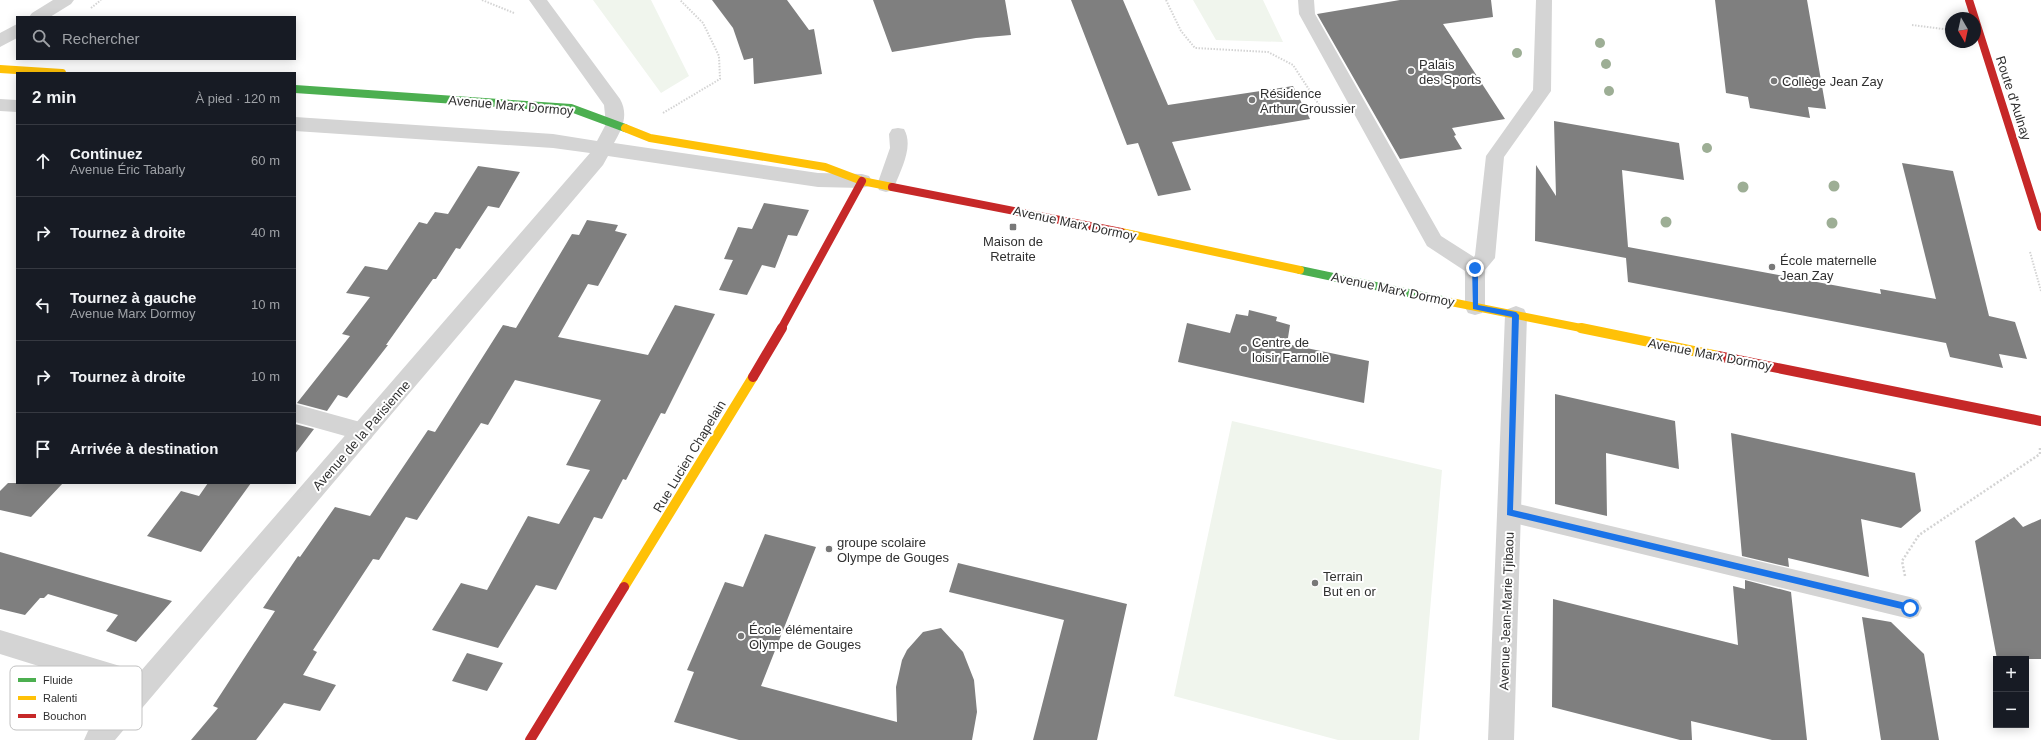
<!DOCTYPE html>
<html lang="fr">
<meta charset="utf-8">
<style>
:root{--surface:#171b24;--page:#20242c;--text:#f1f3f6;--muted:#9ea1a6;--line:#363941}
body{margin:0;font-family:Helvetica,sans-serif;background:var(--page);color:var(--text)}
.controls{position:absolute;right:12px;bottom:12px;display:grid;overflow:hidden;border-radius:0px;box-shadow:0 2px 10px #0003}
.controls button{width:36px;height:36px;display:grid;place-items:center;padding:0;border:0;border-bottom:1px solid var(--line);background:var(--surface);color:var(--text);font:20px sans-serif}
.compass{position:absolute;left:1945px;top:12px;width:36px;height:36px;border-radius:50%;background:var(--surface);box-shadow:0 2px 10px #0003;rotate:171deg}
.stop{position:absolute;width:12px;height:12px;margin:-9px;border:3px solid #1a73e8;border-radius:50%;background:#fff}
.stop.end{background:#1a73e8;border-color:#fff;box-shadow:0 1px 4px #0008}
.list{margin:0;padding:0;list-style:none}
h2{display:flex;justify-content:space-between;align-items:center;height:52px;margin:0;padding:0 16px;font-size:17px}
h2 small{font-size:13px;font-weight:400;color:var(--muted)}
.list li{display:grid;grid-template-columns:26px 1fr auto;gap:12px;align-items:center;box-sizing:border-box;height:72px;padding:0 16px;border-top:1px solid var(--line)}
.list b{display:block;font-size:15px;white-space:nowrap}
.list p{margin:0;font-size:13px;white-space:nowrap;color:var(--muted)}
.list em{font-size:13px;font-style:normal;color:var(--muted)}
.icon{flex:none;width:22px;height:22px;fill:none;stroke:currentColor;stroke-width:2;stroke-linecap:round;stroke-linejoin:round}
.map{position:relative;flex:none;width:2041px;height:740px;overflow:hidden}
.search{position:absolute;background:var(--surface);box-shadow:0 2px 10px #0003;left:16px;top:16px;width:280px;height:44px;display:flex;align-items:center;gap:10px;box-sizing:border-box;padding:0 14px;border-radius:0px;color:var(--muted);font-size:15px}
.panel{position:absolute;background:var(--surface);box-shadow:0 2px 10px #0003;left:16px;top:72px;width:280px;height:412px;border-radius:0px}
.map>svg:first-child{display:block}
.green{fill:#f0f5ed}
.building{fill:#7f7f7f}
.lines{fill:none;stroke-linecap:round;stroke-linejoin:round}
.path-far1{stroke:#d4d4d4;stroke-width:2;stroke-dasharray:1.5 1.5;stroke-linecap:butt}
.path{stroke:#d4d4d4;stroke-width:2.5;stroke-dasharray:2 2;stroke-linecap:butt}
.lane{fill:#d4d4d4;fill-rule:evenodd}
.street{fill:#d4d4d4;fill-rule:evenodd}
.fast{stroke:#4caf50;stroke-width:8}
.slow-far1{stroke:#ffc107;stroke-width:8}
.slow{stroke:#ffc107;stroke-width:10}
.jam-far1{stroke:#c62828;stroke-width:8}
.jam{stroke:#c62828;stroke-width:10}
.tree{fill:#9dae95}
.route{fill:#1a73e8}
.poi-dot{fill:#787878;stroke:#fff;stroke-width:1.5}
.labels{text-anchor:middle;stroke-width:4;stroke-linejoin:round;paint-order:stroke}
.poi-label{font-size:13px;fill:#303030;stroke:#fff;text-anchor:start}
.street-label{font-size:13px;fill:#303030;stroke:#fff}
.key{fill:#fff;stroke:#c1c1c1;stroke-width:1}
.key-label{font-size:11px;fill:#303030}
</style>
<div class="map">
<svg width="2041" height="740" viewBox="0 0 2041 740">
<rect width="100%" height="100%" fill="#fff"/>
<path class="green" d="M 593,0 L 651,0 L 689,76 L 661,93 Z
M 1193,0 L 1263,0 L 1283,42 L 1216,40 Z
M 1232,421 L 1442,470 L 1419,740 L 1338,740 L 1174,696 Z"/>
<path class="building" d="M 712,0 L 787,0 L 809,30 L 814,29 L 822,74 L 754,84 L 753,58 L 744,60 L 733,28 Z
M 873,0 L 1005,0 L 1011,35 L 976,38 L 892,52 Z
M 1071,0 L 1123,0 L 1168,105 L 1293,86 L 1310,119 L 1172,142 L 1191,190 L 1158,196 L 1138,143 L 1127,145 Z
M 1400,0 L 1491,0 L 1493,17 L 1443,24 L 1505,119 L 1452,128 L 1456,135 L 1454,136 L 1462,149 L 1400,159 L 1317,14 Z
M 1715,0 L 1807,0 L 1826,109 L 1808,107 L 1810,118 L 1750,108 L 1748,97 L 1726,93 Z
M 1554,121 L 1679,143 L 1684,180 L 1622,170 L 1628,247 L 1881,294 L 1880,289 L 1936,299 L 1902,163 L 1953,171 L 1989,316 L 2015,322 L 2027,359 L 1999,354 L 2003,368 L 1950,357 L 1946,343 L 1628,282 L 1626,258 L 1535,241 L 1536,165 L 1556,196 Z
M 478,166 L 520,172 L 499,208 L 488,206 L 460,249 L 456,248 L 436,279 L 433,279 L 386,345 L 388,345 L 347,398 L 338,395 L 327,411 L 297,403 L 350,336 L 342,334 L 370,297 L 346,293 L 365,266 L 387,270 L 419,222 L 427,224 L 435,212 L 448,214 Z
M 764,203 L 809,210 L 797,236 L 788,235 L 775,268 L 762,265 L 747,295 L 719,290 L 733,260 L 724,259 L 738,227 L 752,229 Z
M 587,220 L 618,225 L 615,231 L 627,234 L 598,286 L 588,284 L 558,337 L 648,355 L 675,305 L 715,314 L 665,414 L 661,413 L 626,480 L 623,479 L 602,519 L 594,517 L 556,590 L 536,585 L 498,648 L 432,630 L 461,583 L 487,590 L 528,516 L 559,524 L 590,470 L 566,465 L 601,400 L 515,380 L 488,425 L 481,423 L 417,520 L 406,517 L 379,560 L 373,559 L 313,650 L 317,652 L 303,675 L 336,685 L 320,711 L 284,703 L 256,740 L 191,740 L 218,708 L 213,706 L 275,611 L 263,608 L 298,556 L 300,557 L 335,507 L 370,516 L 428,430 L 435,432 L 503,325 L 516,328 L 572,234 L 579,235 Z
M 1249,310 L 1277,317 L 1276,321 L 1290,325 L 1287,344 L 1369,361 L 1364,403 L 1178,362 L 1187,323 L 1230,333 L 1236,314 L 1248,316 Z
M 1555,394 L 1675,421 L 1679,469 L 1606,453 L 1607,516 L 1555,504 Z
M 295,424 L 314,429 L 295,454 Z
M 1731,433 L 1915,473 L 1921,511 L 1901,528 L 1861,519 L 1869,577 L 1788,558 L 1789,567 L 1742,556 Z
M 8,483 L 63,483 L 31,517 L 0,510 L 0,491 Z
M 208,483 L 251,483 L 201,552 L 147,536 L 181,491 L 199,496 Z
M 2014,517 L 2023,527 L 2041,519 L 2041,659 L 1997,659 L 1975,541 Z
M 765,534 L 816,547 L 761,686 L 897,722 L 896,687 L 902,660 L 907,650 L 923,632 L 941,628 L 963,652 L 974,680 L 977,712 L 972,740 L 739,740 L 674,722 L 694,672 L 687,670 L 725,582 L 743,587 Z
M 0,552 L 104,582 L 172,601 L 136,642 L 106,631 L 118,615 L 48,594 L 44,598 L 40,598 L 25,615 L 0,609 Z
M 958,563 L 1127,604 L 1097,740 L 1033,740 L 1064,620 L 949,592 Z
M 1745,580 L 1791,592 L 1807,740 L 1772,740 L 1691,721 L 1692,740 L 1680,740 L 1552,707 L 1553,599 L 1738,645 L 1733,586 L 1745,589 Z
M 1862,617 L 1891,622 L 1924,654 L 1939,740 L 1881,740 Z
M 467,653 L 503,663 L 487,691 L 452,681 Z"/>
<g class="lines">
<path class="path-far1" d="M 482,0 L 514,13
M 1166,0 L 1181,31 L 1195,48 L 1268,52 L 1293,65 L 1323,111
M 91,8 L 101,0
M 1912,25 L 1951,30
M 663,113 L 720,79 L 719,56 L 703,23 L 680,0
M 2030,252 L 2041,291"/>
<path class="path" d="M 1905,576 L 1902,561 L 1919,535 L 2040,454 L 2040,448"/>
<path class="lane" d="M 1298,0 L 1314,0 L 1315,14 L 1441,236 L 1474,257 L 1475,255 L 1486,156 L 1533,90 L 1536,0 L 1552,0 L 1551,91 L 1504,157 L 1495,258 L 1485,270 L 1485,307 L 1482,313 L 1475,315 L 1468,313 L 1465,307 L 1465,271 L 1427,246 L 1299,14 Z
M 898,128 L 904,129 C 914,146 901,169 895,185 L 893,190 L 886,192 L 879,190 L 877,185 L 890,148 L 889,134 L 892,129 Z
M 295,404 L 371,425 L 374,432 L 371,439 L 363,441 L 295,422 Z
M 1510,502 L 1910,597 L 1918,600 L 1922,608 L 1918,616 L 1910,619 L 1510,522 L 1502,519 L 1499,512 L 1502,505 Z"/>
<path class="street" d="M 53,0 L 74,0 L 71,4 L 50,17 L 29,17 L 32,13 Z
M 529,0 L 547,0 L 620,99 C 629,115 622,129 614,143 L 818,173 L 862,174 L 869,176 L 872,181 L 869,186 L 862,188 L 818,187 L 608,156 L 603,165 L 115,740 L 84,740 L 88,731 L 122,692 L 0,654 L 0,630 L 140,672 L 590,153 L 553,148 L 295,131 L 295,117 L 553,134 L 597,141 L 606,124 L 604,105 Z
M 17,24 L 17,38 L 0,47 L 0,33 Z
M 0,99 L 17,100 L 17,112 L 0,111 Z
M 1516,306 L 1524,309 L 1527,315 L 1514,740 L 1488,740 L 1505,315 L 1508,309 Z"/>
<path class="fast" d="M 295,89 L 571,108 L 625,128
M 1300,270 L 1451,302"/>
<path class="slow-far1" d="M 0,69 L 62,73
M 625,128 L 650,138 L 825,167 L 862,181 L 892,187
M 1121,232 L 1300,270
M 1451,302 L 1586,329"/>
<path class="slow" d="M 1581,328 L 1718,356
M 624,587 L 753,377"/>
<path class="jam-far1" d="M 1969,0 L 2041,227
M 892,187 L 1121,232
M 781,329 L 862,181"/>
<path class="jam" d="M 1718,356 L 2041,421
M 753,377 L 782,328
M 530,740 L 624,587"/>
</g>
<g class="tree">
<circle cx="1600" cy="43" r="5"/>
<circle cx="1517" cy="53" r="5"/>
<circle cx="1606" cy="64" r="5"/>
<circle cx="1609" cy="91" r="5"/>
<circle cx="1707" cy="148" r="5"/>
<circle cx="1834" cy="186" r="5.5"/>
<circle cx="1743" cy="187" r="5.5"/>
<circle cx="1666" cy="222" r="5.5"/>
<circle cx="1832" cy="223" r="5.5"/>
</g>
<path class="route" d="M 1472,266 L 1478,268 L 1478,305 L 1516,312 L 1519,315 L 1513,510 L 1910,604 L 1913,605 L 1913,610 L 1910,611 L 1507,515 L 1512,317 L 1473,309 Z"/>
<g class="poi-dot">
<circle cx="1411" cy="71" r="4"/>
<circle cx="1774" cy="81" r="4"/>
<circle cx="1252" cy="100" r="4"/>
<rect x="1009" y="223" width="8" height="8" rx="2"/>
<circle cx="1772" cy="267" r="4"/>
<circle cx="1244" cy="349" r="4"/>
<circle cx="829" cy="549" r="4"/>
<circle cx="1315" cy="583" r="4"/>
<circle cx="741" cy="636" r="4"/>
</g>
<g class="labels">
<g class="poi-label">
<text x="1419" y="69">Palais<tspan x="1419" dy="15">des Sports</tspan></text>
<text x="1782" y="86">Collège Jean Zay</text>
<text x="1260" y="98">Résidence<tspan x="1260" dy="15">Arthur Groussier</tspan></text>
<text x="1013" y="246" text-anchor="middle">Maison de<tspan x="1013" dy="15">Retraite</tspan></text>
<text x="1780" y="265">École maternelle<tspan x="1780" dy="15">Jean Zay</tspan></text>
<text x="1252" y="347">Centre de<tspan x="1252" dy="15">loisir Farnolle</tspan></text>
<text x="837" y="547">groupe scolaire<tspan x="837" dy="15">Olympe de Gouges</tspan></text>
<text x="1323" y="581">Terrain<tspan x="1323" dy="15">But en or</tspan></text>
<text x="749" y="634">École élémentaire<tspan x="749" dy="15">Olympe de Gouges</tspan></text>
</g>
<g class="street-label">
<text transform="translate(2014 98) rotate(72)" y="5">Route d'Aulnay</text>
<text transform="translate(511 105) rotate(5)" y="5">Avenue Marx Dormoy</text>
<text transform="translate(1075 223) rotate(12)" y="5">Avenue Marx Dormoy</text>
<text transform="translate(1393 289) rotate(12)" y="5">Avenue Marx Dormoy</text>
<text transform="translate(1710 354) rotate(11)" y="5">Avenue Marx Dormoy</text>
<text transform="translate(361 435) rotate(-49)" y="5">Avenue de la Parisienne</text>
<text transform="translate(689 456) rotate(-59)" y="5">Rue Lucien Chapelain</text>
<text transform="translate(1506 611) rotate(-88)" y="5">Avenue Jean-Marie Tjibaou</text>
</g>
</g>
<rect x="10" y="666" width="132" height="64" rx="6" class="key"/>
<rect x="18" y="678" width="18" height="4" fill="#4caf50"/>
<rect x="18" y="696" width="18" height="4" fill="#ffc107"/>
<rect x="18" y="714" width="18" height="4" fill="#c62828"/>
<g class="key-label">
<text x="43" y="684">Fluide</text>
<text x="43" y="702">Ralenti</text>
<text x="43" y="720">Bouchon</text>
</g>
</svg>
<div class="controls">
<button>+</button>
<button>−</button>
</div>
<svg class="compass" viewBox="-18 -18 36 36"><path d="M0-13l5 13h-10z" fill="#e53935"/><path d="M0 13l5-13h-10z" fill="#9ea1a6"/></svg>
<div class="stop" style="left:1910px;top:608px"></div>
<div class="stop end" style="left:1475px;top:268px"></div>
<div class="search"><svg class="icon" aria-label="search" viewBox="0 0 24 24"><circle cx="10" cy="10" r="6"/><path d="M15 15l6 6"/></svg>Rechercher</div>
<section class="panel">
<h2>2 min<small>À pied · 120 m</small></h2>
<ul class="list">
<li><svg class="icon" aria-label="ahead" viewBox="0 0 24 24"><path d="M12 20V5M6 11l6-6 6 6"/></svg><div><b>Continuez</b><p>Avenue Éric Tabarly</p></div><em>60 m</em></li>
<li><svg class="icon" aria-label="right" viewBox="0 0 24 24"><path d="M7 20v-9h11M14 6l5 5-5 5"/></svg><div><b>Tournez à droite</b></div><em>40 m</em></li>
<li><svg class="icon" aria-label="left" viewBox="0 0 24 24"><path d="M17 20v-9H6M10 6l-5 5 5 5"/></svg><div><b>Tournez à gauche</b><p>Avenue Marx Dormoy</p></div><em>10 m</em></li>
<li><svg class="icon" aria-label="right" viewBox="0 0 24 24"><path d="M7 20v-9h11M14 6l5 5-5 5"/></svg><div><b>Tournez à droite</b></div><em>10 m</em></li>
<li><svg class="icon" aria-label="arrive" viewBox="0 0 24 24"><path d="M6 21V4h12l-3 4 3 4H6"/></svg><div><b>Arrivée à destination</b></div></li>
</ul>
</section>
</div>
